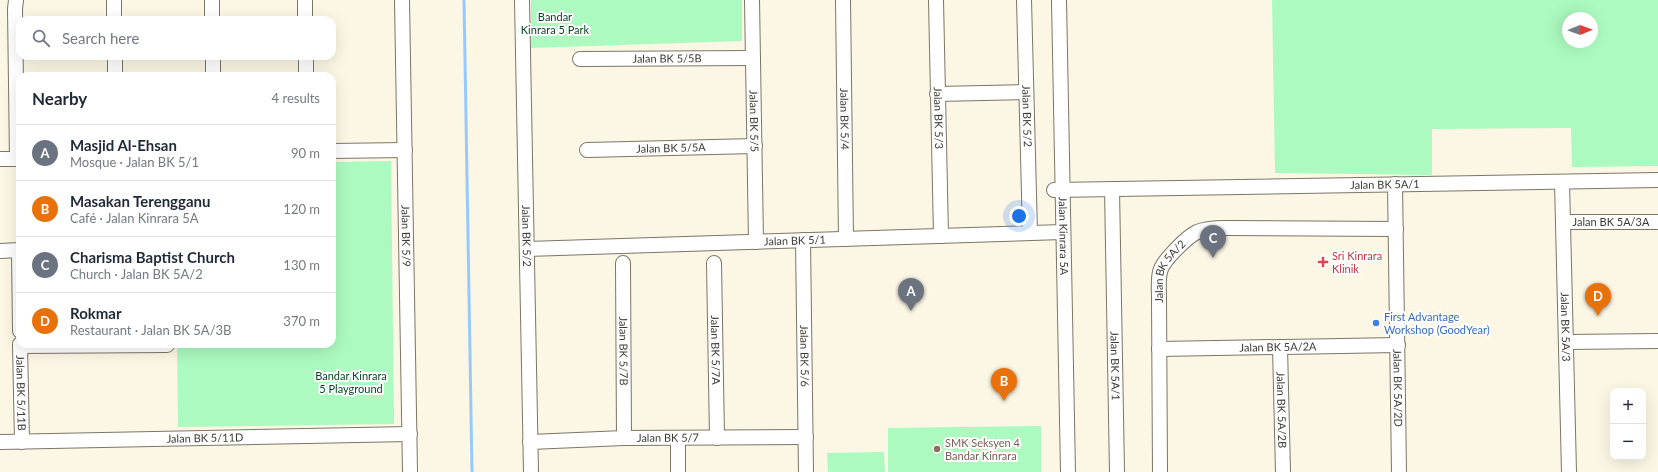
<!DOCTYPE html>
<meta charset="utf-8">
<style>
:root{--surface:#fff;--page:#f6f6f7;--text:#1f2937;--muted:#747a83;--line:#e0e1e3;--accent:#743eb5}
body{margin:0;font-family:Lato,sans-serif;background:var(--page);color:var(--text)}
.controls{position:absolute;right:12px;bottom:12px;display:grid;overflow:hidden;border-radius:8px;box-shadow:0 4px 16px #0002}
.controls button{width:36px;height:36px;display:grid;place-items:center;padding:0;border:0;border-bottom:1px solid var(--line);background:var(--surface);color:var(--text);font:20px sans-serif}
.compass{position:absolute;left:1562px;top:12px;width:36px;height:36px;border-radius:50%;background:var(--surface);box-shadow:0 4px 16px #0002;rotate:89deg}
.you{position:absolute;left:1019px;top:216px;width:14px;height:14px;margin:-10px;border:3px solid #fff;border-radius:50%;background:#1a73e8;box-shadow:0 0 0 6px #1a73e833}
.badge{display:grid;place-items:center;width:26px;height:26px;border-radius:50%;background:var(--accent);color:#fff;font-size:13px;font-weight:700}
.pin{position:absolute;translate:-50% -33px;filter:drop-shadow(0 1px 2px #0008)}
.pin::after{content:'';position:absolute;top:21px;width:14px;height:12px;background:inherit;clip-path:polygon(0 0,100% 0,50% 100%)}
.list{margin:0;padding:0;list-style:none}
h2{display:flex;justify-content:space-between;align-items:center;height:52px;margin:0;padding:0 16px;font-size:17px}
h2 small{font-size:13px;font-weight:400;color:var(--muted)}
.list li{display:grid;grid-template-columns:26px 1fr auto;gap:12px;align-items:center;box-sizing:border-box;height:56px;padding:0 16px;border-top:1px solid var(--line)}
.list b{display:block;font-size:15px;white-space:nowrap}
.list p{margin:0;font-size:13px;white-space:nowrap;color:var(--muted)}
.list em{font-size:13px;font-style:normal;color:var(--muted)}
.icon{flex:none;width:22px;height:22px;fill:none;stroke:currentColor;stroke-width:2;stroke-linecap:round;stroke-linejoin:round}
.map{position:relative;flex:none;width:1658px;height:472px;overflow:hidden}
.search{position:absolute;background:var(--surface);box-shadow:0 4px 16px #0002;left:16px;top:16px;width:320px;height:44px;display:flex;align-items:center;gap:10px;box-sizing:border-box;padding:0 14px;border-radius:12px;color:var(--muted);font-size:15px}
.panel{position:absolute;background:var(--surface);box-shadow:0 4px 16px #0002;left:16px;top:72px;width:320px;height:276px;border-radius:12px}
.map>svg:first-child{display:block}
.green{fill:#acfabf;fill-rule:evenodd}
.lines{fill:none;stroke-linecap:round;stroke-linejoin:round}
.stream{stroke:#96cafe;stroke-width:3}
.minor-casing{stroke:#7c7667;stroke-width:16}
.minor{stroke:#fff;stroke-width:14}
.health-dot{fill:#e0444e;stroke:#fff;stroke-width:1.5}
.shop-dot{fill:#3f7fe0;stroke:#fff;stroke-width:1.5}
.education-dot{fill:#8d6e63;stroke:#fff;stroke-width:1.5}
.labels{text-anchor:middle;stroke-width:4;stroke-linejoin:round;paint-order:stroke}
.park-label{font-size:11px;fill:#084621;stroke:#fff}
.street-label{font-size:11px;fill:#3c3a33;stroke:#fff}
.health-label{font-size:11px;fill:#be3a42;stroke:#fff;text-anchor:start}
.shop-label{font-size:11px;fill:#366cbe;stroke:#fff;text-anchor:start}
.education-label{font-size:11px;fill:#785e54;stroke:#fff;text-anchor:start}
</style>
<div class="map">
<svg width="1658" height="472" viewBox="0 0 1658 472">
<rect width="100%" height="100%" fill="#fcf6e4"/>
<path class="green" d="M 531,0 L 742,0 L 742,41 L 531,48 Z
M 1272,0 L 1658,0 L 1658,166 L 1572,167 L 1571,128 L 1432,129 L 1432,175 L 1275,173 ZM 1568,18 L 1592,18 L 1592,42 L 1568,42 Z
M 391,161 L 394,424 L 178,427 L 177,344 L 332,344 L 332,162 Z
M 1041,426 L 1041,472 L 888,472 L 888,428 Z
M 884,452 L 885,472 L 828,472 L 827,453 Z"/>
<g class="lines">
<path class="stream" d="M 464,0 L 472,472"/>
<defs>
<g id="minor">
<path d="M 16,0 L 15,9 L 17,159"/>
<path d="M 114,0 L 114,20"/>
<path d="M 212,0 L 212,20"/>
<path d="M 305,0 L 305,20"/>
<path id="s1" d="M 402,0 L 410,472"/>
<path id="s2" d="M 522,0 L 531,472"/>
<path id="s3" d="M 752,0 L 756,242"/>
<path id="s4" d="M 843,0 L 846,239"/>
<path id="s5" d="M 936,0 L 941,236"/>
<path id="s6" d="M 1024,0 L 1030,233"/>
<path id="s7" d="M 1059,0 L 1068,472"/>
<path d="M 115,56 L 115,76"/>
<path d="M 213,56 L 213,76"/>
<path d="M 306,56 L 306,76"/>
<path id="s8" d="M 580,59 L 753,58"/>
<path d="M 937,94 L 1026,92"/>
<path id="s9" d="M 587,150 L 755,146"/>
<path d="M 332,151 L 405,150"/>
<path d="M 0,159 L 20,159"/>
<path id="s10" d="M 1562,182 L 1569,472"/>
<path id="s11" d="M 1395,184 L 1399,472"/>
<path id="s12" d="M 1112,189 L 1117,472"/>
<path id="s13" d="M 1054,190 L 1658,180"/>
<path id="s14" d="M 1563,222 L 1658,222"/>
<path id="s15" d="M 803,240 L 806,472"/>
<path id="s16" d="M 527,249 L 1063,232"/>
<path d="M 19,250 L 20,331"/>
<path d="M 0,251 L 20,250"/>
<path id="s17" d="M 623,263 L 624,438"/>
<path id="s18" d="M 714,263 L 717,438"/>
<path d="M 1566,342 L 1658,341"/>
<path id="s19" d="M 20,344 L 22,442"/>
<path d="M 20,346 L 167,345"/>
<path id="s20" d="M 1280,347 L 1283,472"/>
<path id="s21" d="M 1159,349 L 1398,345"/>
<path d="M 678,438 L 678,472"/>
<path id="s22" d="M 0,442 L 410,434"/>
<path id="s23" d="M 530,442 L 624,438 L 806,437"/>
<path id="s24" d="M 1160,472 L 1159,298 C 1159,289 1158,280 1160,272 C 1162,261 1187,237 1197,232 C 1206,228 1216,228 1225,228 L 1396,229"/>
</g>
</defs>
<use href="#minor" class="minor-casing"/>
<use href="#minor" class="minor"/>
</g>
<path class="health-dot" d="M1321 256h4v4h4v4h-4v4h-4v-4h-4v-4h4z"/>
<circle class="shop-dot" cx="1376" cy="323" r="4"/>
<circle class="education-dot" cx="937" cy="449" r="4"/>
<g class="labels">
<g class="park-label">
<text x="555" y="21">Bandar<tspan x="555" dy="13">Kinrara 5 Park</tspan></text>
<text x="351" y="380">Bandar Kinrara<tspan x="351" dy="13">5 Playground</tspan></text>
</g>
<g class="street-label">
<text dy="4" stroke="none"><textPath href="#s8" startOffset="87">Jalan BK 5/5B</textPath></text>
<text dy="4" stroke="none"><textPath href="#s6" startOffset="116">Jalan BK 5/2</textPath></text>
<text dy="4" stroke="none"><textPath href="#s5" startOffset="118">Jalan BK 5/3</textPath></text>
<text dy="4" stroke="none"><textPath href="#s4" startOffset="119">Jalan BK 5/4</textPath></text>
<text dy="4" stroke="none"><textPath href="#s3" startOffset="121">Jalan BK 5/5</textPath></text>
<text dy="4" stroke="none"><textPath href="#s9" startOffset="84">Jalan BK 5/5A</textPath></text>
<text dy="4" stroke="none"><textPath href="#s13" startOffset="331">Jalan BK 5A/1</textPath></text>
<text dy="4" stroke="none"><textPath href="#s14" startOffset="48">Jalan BK 5A/3A</textPath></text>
<text dy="4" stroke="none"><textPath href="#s1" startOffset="236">Jalan BK 5/9</textPath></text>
<text dy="4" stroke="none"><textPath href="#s2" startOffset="236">Jalan BK 5/2</textPath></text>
<text dy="4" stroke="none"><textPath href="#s7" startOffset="236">Jalan Kinrara 5A</textPath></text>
<text dy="4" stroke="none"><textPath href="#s16" startOffset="268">Jalan BK 5/1</textPath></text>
<text dy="4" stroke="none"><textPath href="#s24" startOffset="204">Jalan BK 5A/2</textPath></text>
<text dy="4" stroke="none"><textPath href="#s10" startOffset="145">Jalan BK 5A/3</textPath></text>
<text dy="4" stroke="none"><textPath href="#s21" startOffset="119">Jalan BK 5A/2A</textPath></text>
<text dy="4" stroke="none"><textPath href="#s18" startOffset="87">Jalan BK 5/7A</textPath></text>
<text dy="4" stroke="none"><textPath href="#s17" startOffset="88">Jalan BK 5/7B</textPath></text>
<text dy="4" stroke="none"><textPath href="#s15" startOffset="116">Jalan BK 5/6</textPath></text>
<text dy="4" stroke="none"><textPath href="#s12" startOffset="177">Jalan BK 5A/1</textPath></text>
<text dy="4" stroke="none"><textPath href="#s11" startOffset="204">Jalan BK 5A/2D</textPath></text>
<text dy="4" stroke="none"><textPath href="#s19" startOffset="49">Jalan BK 5/11B</textPath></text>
<text dy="4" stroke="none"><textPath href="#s20" startOffset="63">Jalan BK 5A/2B</textPath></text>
<text dy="4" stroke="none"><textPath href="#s22" startOffset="205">Jalan BK 5/11D</textPath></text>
<text dy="4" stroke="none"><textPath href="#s23" startOffset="138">Jalan BK 5/7</textPath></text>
</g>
<g class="health-label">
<text x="1332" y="260">Sri Kinrara<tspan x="1332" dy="13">Klinik</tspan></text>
</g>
<g class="shop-label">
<text x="1384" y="321">First Advantage<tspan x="1384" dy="13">Workshop (GoodYear)</tspan></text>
</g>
<g class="education-label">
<text x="945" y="447">SMK Seksyen 4<tspan x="945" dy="13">Bandar Kinrara</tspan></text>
</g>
</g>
</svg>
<div class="controls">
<button>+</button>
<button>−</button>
</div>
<svg class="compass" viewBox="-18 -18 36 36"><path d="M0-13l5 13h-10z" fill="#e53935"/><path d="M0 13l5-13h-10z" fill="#747a83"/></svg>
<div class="you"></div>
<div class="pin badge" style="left:911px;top:311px;background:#6b7280">A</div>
<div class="pin badge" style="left:1004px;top:401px;background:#e8710a">B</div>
<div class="pin badge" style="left:1213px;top:258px;background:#6b7280">C</div>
<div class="pin badge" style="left:1598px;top:316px;background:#e8710a">D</div>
<div class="search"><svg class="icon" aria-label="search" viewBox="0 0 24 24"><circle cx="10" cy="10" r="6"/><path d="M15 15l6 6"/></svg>Search here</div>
<section class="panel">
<h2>Nearby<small>4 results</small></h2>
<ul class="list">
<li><span class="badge" style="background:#6b7280">A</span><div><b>Masjid Al-Ehsan</b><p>Mosque · Jalan BK 5/1</p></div><em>90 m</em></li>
<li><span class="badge" style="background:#e8710a">B</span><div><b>Masakan Terengganu</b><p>Café · Jalan Kinrara 5A</p></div><em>120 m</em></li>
<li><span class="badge" style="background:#6b7280">C</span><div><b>Charisma Baptist Church</b><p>Church · Jalan BK 5A/2</p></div><em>130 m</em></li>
<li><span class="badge" style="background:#e8710a">D</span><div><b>Rokmar</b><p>Restaurant · Jalan BK 5A/3B</p></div><em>370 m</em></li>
</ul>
</section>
</div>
